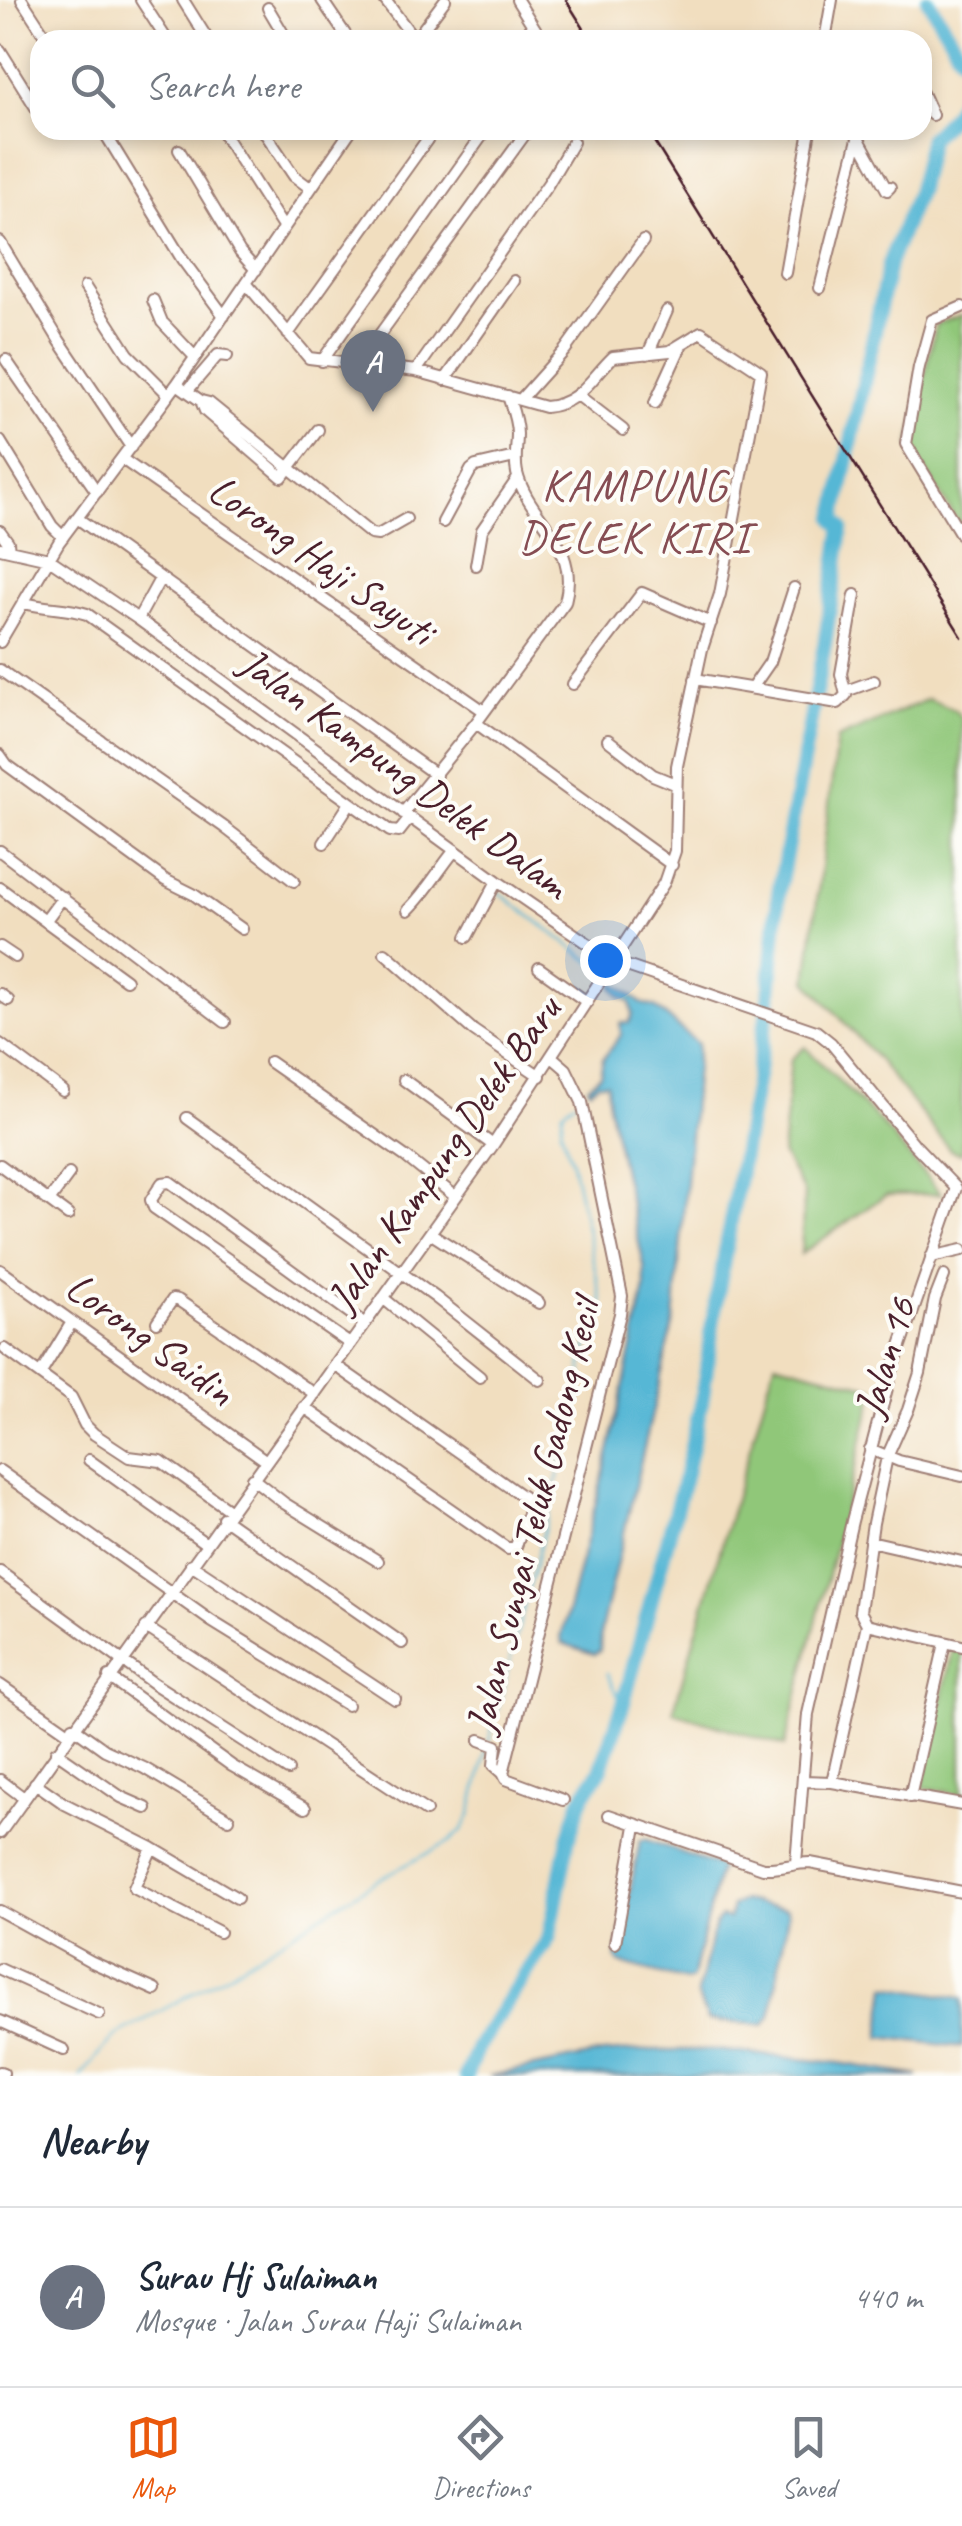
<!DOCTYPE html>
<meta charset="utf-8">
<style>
:root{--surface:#fff;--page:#f2f2f3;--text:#1f2937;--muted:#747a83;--line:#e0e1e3;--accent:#ea580c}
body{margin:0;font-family:Caveat,sans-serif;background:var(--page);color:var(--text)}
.you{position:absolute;left:605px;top:960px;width:35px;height:35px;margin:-25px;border:8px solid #fff;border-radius:50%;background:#1a73e8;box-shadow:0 0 0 15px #1a73e833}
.badge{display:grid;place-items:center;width:65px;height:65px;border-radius:50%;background:var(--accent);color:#fff;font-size:32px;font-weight:700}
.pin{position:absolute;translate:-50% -82px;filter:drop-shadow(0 2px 5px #0008)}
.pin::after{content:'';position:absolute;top:52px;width:35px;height:30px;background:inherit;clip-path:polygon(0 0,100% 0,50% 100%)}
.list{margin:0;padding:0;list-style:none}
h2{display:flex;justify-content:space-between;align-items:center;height:130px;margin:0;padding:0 40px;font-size:42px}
h2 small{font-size:32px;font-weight:400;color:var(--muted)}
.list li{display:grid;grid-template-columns:65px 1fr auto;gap:30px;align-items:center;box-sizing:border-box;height:180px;padding:0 40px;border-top:2px solid var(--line)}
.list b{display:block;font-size:38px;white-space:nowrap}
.list p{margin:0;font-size:32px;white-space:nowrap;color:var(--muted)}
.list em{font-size:32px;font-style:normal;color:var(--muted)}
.icon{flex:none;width:55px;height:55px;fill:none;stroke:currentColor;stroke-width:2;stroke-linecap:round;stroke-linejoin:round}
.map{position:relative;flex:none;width:962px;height:2076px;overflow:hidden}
.search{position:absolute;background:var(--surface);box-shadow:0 5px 15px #0003;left:30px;right:30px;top:30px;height:110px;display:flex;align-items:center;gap:25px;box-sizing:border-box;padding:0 35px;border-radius:30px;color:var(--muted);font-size:38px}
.sheet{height:310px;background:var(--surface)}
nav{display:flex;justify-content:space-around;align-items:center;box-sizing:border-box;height:140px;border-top:2px solid var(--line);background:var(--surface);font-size:28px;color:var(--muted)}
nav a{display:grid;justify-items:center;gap:5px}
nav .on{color:var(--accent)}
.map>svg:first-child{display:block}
.green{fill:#90c779;stroke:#6d7352;stroke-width:2.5}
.water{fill:#56b7d5;stroke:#506b80;stroke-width:2.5}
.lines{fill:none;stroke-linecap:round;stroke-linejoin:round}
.stream{stroke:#56b7d5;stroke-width:2.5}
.river{stroke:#56b7d5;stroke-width:15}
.minor-casing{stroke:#9e7e75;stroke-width:14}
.minor{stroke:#fff;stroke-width:10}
.rail{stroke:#4a1f2b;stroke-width:2.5}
.labels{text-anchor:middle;stroke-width:8;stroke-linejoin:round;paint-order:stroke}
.street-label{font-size:42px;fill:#4a1f2b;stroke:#fdfcf7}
.neighbourhood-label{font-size:45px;letter-spacing:2.5px;fill:#864d53;stroke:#fdfcf7}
</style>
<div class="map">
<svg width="962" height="2076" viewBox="0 0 962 2076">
<rect width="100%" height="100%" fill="#fdfcf7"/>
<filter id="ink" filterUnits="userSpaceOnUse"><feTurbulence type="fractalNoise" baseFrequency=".01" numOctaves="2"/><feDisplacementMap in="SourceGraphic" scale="20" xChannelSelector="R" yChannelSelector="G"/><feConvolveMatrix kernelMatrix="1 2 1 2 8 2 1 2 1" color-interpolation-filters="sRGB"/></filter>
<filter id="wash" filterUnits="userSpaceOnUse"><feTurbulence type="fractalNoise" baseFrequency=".0048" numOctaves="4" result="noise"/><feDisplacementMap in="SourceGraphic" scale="40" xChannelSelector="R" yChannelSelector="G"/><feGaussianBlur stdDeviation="2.25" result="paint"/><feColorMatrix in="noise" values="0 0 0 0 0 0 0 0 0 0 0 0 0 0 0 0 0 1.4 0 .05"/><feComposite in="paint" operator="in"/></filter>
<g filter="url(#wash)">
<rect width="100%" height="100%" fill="#f1debf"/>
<path class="green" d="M 962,315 L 962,529 L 910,446 L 936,324 Z
M 928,699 L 955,710 L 962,719 L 962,1154 L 950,1150 L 879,1061 L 807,981 L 837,739 Z
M 805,1047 L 881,1123 L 941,1194 L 886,1195 L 801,1254 L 804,1193 L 782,1154 L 791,1059 Z
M 775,1362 L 875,1388 L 785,1746 L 673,1712 Z
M 953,1649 L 962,1651 L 962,1795 L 922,1787 Z"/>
<path class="water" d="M 614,982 L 641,1003 L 655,1007 L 698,1044 L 674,1321 L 601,1630 L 600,1650 L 594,1654 L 562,1643 L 561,1638 L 609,1451 L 645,1288 L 644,1266 L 609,1108 L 607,1083 L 598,1083 L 590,1090 L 588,1087 L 600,1075 L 603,1059 L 621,1035 L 620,1023 L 629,1023 L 633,1014 L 630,1002 L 621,997 L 613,987 Z
M 645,1839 L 720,1867 L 692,1979 L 686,1981 L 619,1963 L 616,1958 L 640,1841 Z
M 743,1901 L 787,1909 L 788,1914 L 771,2016 L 764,2025 L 707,2020 L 697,1994 L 715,1924 L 721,1917 L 729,1919 L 732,1906 Z
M 887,1986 L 962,1998 L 962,2047 L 880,2037 Z
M 652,2050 L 716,2050 L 839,2063 L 919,2076 L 489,2076 L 603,2053 Z"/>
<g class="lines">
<path class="stream" d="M 498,892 L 601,969
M 607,1673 L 623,1705
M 489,1741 L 582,1384 L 582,1364 L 602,1302 L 572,1162 L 561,1130 L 563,1111 L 575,1101
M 81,2076 L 114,2037 L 227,1974 L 381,1878 L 449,1842 L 463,1829 L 471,1813 L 487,1748"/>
<path class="river" d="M 928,0 L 962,57
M 466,2076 L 477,2048 L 549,1938 L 568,1840 L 581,1800 L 601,1769 L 623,1705 L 685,1475 L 702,1401 L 714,1314 L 758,1069 L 769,1001 L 779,890 L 825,642 L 842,528 L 835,519 L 889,263 L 918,191 L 930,138 L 952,116 L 962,98"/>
</g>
</g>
<g filter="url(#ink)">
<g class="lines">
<defs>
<path id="minor" d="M 22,0 L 48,40
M 141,0 L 167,40
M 183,0 L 208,40
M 322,0 L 349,40
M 385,0 L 415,40
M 517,0 L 542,40
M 268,8 L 287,40
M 415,40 L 445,0
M 825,40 L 832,0
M 0,50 L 40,114
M 922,93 L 932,115
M 103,130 L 182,259 L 224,316
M 221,130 L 283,227
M 263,130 L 294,176 L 310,188
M 854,130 L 887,190 L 890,187
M 179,150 L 240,252 L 256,270
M 0,242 L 59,340 L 131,447
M 785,273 L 810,130
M 85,287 L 128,354 L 169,395
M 820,288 L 858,139
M 153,300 L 162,322 L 195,357
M 962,307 L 932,320 L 919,367 L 906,444 L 962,536
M 288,334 L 434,130
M 648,354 L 667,311
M 6,360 L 97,492
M 322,361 L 486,130
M 359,363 L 528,130
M 416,371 L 548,184 L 573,142
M 445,380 L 514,281
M 177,384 L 201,401 L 209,403 L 371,534 L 378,535 L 406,519
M 188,390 L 218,355 L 227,356
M 579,396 L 623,430
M 520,400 L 565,350 L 643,241
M 201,401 L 205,411 L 282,477 L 318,430
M 655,403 L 681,346
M 0,441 L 52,526 L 63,537
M 122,459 L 484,711
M 77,518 L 436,775
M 443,522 L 471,470 L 476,466 L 515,457
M 0,531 L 8,542 L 9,550
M 0,548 L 49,559 L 138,619 L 497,881 L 615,962 L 816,1031 L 831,1043 L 914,1144 L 956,1188
M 476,565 L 482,530 L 518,478
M 25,603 C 46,609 66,607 87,614 L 390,831 L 399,832 L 410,818
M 138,619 L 160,579
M 0,642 L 59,542 L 177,384 L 351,130
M 0,670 L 224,827 L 294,881
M 695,679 L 838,703 L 846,695 L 841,674 L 855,595
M 573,684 L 642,593 L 711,623
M 752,688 L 770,662 L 794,588
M 846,691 L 874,681
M 476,723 L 672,865
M 608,740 L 653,775 L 675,784
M 0,755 L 7,765 L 165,880 L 193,894 L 242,929
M 403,813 L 476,723 L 565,602 C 581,543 528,519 517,473 C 514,459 517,448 517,434 C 517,421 512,408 508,396
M 324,843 L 350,803
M 0,851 L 225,1022
M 0,888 L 126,980
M 408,910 C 427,891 438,871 455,850
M 46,920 L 63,897
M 467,937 L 497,881
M 0,947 L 15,957
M 385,953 L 474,1031 L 540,1076
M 539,968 L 587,1002
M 0,994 L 8,1000
M 0,1044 L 63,1091
M 552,1057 L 566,1069 L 582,1102 L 622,1296 L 620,1314 L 503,1773 L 506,1779 L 563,1800
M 270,1062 L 406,1157 L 456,1197
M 404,1080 L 493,1145
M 187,1118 L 435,1297 L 540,1380
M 0,1165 L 49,1201 L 69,1174
M 49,1201 L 68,1215
M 430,1233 L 539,1303
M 931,1257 L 962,1250
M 0,1270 L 265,1460
M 383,1298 L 480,1377
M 157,1322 L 173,1299 L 178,1300 L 315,1394
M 350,1344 L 154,1208 L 151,1200 L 162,1183 L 170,1182 L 365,1324
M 5,1349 L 71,1397 L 85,1425 L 94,1434 L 129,1457 L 161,1461 L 229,1510
M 41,1373 L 72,1322
M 304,1407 L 508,1549 L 516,1546 L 532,1503 L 335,1365
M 870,1449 L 899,1461 L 962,1476
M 89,1460 L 205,1543
M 0,1471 L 211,1621 L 347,1705
M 252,1478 L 284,1503 L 378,1561
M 223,1518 L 402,1643
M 870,1541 L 962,1562
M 191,1564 L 395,1699
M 0,1572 L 153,1683 L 288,1770
M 867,1624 L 860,1611 L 873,1523 L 887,1457 L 908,1410 L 920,1373 L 935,1299 L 944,1276
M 867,1624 L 962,1646
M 146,1627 L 426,1811
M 109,1677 L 232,1766 L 305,1808
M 0,1685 L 69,1733
M 73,1727 L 105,1750 L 144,1768 L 229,1819
M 480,1740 L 496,1746 L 494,1765 L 503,1773
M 56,1752 L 121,1797 L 146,1808
M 0,1780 L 24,1798
M 803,1781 L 832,1782 L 962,1805
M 832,1782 L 867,1624
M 35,1783 L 65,1804 L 152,1848 L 237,1898
M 910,1797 L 945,1643
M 609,1815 L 763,1868 C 782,1869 792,1863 810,1863 L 962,1892
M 0,1833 L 493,1145 L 664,883 L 675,851 L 677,766 L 702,649 L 720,594 L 761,372 L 701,332 L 670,351 L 613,357 C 590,379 580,404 545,407 L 416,371 L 309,358 L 246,283
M 152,1848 L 134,1888 L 219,1932
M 796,1863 L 808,1714 L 852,1521 L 890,1377 L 956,1188
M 0,1911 L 92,1962 L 155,1990
M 615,1943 L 636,1826
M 0,1969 L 99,2014
M 0,2021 L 64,2050
M 0,2072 L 3,2073"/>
</defs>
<use href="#minor" class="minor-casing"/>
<use href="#minor" class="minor"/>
<path class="rail" d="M 566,0 L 591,40
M 647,130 L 962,637"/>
</g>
</g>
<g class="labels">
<g class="street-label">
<text transform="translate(322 559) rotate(35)" y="15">Lorong Haji Sayuti</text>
<text transform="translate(405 772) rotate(36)" y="15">Jalan Kampung Delek Dalam</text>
<text transform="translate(443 1153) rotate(-55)" y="15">Jalan Kampung Delek Baru</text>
<text transform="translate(151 1338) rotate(36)" y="15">Lorong Saidin</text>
<text transform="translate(884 1357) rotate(-73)" y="15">Jalan 16</text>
<text transform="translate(532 1516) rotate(-76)" y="15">Jalan Sungai Teluk Gadong Kecil</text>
</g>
<g class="neighbourhood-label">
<text x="635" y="500">KAMPUNG<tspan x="635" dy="52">DELEK KIRI</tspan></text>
</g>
</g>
</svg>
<div class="you"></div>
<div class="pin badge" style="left:373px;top:412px;background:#6b7280">A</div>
<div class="search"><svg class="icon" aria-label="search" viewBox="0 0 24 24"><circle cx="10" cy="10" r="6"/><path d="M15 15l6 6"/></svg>Search here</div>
</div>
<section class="sheet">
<h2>Nearby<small></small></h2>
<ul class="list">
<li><span class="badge" style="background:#6b7280">A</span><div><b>Surau Hj Sulaiman</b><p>Mosque · Jalan Surau Haji Sulaiman</p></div><em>440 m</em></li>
</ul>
</section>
<nav>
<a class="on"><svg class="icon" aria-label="map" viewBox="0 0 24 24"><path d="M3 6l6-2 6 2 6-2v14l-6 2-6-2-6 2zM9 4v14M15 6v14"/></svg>Map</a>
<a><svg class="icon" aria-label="directions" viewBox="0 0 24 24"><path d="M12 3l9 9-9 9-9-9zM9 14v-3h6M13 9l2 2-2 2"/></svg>Directions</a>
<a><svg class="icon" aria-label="saved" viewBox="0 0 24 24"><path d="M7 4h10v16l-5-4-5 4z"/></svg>Saved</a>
</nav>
